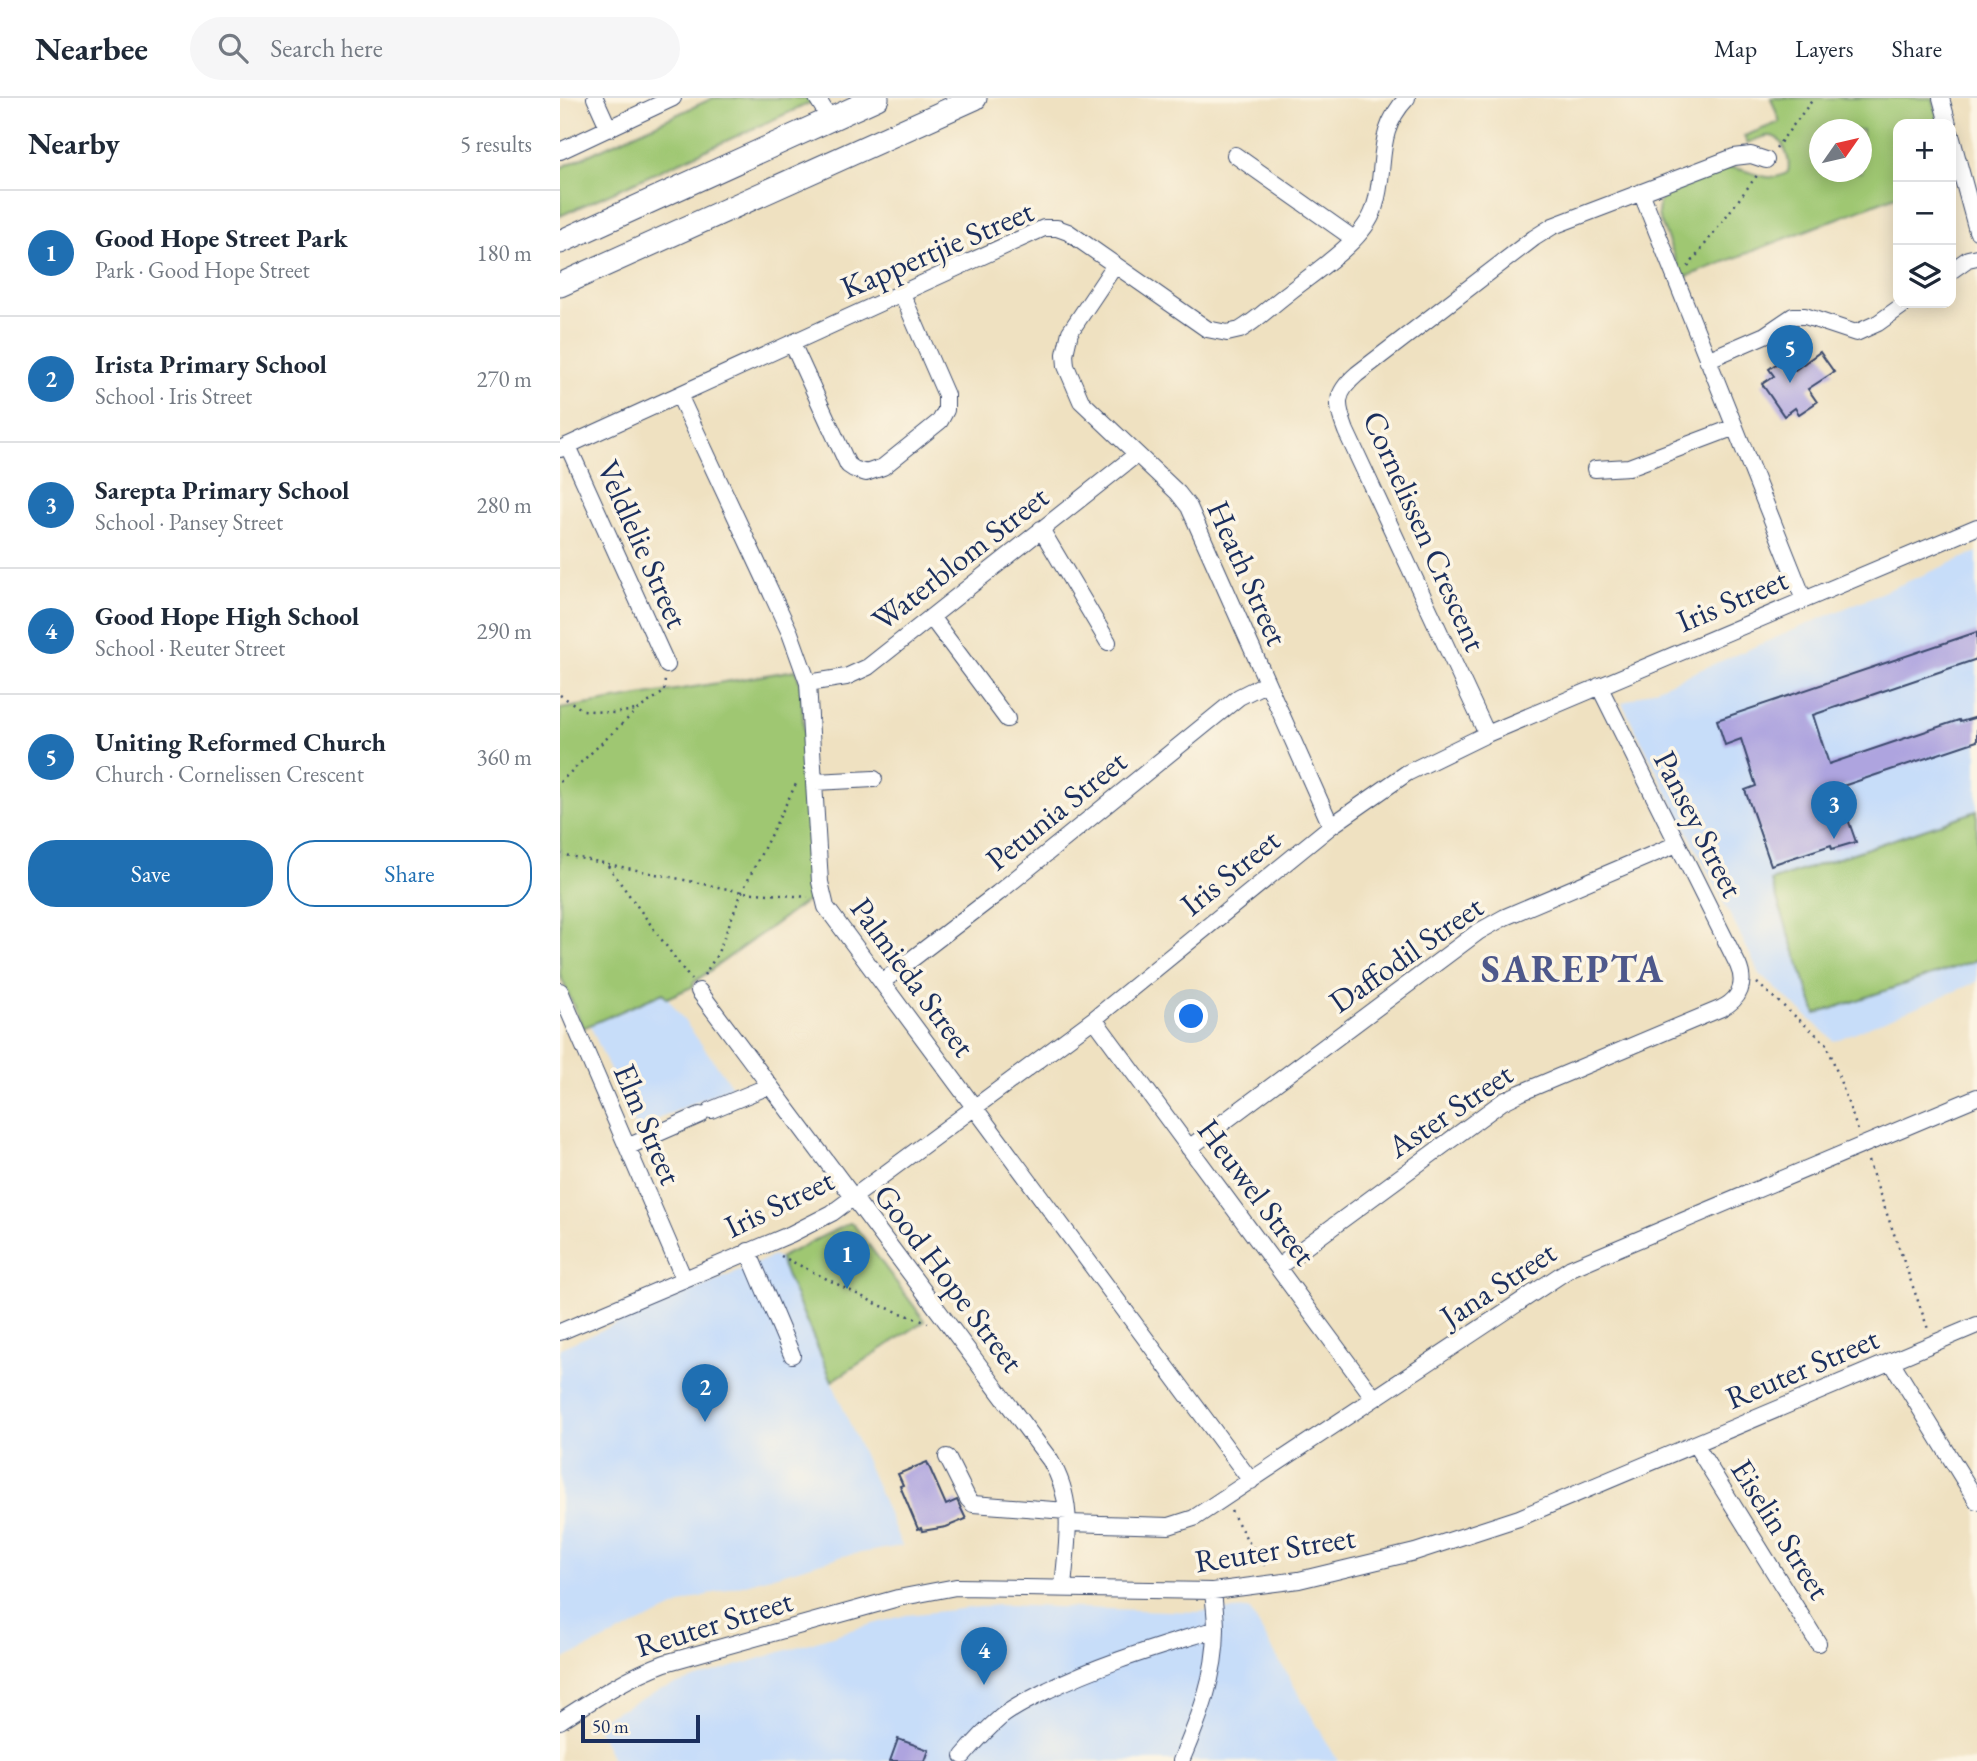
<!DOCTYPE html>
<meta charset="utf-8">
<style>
:root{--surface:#fff;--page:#f6f6f7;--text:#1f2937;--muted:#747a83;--line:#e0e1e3;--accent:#1f6fb2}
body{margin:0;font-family:"EB Garamond",serif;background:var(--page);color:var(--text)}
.controls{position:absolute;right:21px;top:21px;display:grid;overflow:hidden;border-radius:14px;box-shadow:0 4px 18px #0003}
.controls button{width:63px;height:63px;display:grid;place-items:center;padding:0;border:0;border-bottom:2px solid var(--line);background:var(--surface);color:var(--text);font:35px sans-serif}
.compass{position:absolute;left:1249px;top:21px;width:63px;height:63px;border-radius:50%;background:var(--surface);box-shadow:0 4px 18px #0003;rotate:56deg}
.scale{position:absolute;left:21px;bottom:18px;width:119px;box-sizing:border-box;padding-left:7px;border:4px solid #1b2f5e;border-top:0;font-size:19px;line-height:24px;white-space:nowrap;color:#1b2f5e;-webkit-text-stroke:5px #fcf5e5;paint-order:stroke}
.you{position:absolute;left:632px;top:919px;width:24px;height:24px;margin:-18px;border:5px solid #fff;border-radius:50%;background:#1a73e8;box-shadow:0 0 0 10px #1a73e833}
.badge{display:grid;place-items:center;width:46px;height:46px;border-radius:50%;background:var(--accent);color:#fff;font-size:23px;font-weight:700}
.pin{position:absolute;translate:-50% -58px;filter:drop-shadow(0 2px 4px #0008)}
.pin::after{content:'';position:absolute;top:37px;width:24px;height:21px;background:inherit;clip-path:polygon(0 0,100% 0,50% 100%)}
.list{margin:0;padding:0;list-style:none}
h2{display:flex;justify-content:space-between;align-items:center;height:91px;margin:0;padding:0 28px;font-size:30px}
h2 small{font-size:23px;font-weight:400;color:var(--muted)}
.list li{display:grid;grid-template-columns:46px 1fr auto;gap:21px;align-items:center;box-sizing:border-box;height:126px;padding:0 28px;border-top:2px solid var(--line)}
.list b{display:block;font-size:26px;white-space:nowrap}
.list p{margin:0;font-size:23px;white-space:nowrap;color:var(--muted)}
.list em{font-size:23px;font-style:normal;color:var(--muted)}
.actions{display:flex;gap:14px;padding:21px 28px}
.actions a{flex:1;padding:16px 0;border:2px solid var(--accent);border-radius:28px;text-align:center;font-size:24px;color:var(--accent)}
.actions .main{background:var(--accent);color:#fff}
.icon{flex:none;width:38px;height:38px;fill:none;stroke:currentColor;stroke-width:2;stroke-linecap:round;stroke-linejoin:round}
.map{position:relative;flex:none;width:1417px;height:1663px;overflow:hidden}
header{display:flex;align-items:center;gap:42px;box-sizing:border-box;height:98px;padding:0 35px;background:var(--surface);border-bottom:2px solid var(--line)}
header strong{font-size:33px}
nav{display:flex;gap:38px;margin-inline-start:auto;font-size:24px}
.search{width:490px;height:63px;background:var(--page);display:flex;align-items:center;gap:18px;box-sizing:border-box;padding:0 24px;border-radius:38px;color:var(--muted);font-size:26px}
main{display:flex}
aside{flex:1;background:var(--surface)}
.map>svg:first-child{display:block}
.built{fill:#c7ddf9}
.green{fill:#9fc772;stroke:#5d7b68;stroke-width:2;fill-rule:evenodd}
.building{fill:#aea4df}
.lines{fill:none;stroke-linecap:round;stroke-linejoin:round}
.minor-casing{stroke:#3b4a6d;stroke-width:18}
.highway-casing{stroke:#3b4a6d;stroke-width:25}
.path{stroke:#3b4a6d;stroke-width:2.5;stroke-dasharray:2 5;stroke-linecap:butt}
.minor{stroke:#fff;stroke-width:16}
.highway{stroke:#fff;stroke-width:23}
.labels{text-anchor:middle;stroke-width:7;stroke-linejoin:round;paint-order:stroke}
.street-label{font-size:32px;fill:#1b2f5e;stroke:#fcf5e5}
.district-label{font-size:38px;font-weight:bold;letter-spacing:2px;fill:#4e588b;stroke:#fcf5e5}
</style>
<header>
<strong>Nearbee</strong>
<div class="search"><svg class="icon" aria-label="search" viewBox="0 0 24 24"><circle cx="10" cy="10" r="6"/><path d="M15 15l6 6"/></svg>Search here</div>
<nav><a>Map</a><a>Layers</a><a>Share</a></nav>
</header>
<main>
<aside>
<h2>Nearby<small>5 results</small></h2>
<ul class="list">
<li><span class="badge">1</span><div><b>Good Hope Street Park</b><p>Park · Good Hope Street</p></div><em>180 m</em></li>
<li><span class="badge">2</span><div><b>Irista Primary School</b><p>School · Iris Street</p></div><em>270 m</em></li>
<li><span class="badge">3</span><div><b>Sarepta Primary School</b><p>School · Pansey Street</p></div><em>280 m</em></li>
<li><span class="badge">4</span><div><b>Good Hope High School</b><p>School · Reuter Street</p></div><em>290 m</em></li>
<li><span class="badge">5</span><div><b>Uniting Reformed Church</b><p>Church · Cornelissen Crescent</p></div><em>360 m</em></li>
</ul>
<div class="actions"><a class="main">Save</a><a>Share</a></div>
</aside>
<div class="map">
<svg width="1417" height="1663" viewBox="0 0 1417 1663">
<rect width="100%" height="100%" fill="#fcf5e5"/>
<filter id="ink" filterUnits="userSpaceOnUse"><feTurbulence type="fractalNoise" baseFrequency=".0143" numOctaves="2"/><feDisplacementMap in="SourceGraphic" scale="14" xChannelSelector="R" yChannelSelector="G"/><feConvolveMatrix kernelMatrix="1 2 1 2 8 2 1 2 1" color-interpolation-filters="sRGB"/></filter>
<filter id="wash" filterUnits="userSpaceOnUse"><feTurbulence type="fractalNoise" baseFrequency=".00686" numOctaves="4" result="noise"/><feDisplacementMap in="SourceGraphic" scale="28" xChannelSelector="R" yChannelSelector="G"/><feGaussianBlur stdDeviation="1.57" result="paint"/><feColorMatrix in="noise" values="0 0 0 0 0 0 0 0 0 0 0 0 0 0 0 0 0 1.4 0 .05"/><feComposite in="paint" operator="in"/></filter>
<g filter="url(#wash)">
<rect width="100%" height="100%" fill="#efe1c1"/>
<path class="built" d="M 1417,454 L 1417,884 L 1274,943 L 1200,876 L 1062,605 Z
M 104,895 L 172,988 L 76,1031 L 30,927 Z
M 214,1158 L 219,1160 L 342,1448 L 283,1458 L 133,1501 L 0,1563 L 0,1250 Z
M 438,1507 L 635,1514 L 689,1511 L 778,1663 L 53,1663 L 34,1624 L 102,1591 L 291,1532 L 346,1517 Z"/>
<path class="green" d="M 153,0 L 261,0 L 0,118 L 0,70 Z
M 1211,0 L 1373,0 L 1379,26 L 1338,26 L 1338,97 L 1123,180 L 1098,117 L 1099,105 L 1102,99 L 1112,90 L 1164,70 C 1187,67 1206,89 1228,74 C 1231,63 1223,37 1209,38 C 1202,38 1193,43 1187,45 L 1184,38 L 1220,24 ZM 1260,32 L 1302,32 L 1302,74 L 1260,74 Z
M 236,572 L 241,589 L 255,797 L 133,885 L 134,888 L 107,900 L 103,895 L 23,930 L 0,877 L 0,611 Z
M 1417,713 L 1417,862 L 1256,916 L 1211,783 Z
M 289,1125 L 293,1126 L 365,1223 L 272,1283 L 219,1160 Z"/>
<g id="blocks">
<path class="building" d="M 1260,254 L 1274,274 L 1248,291 L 1257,304 L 1239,316 L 1235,310 L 1224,318 L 1202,286 L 1214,278 L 1209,271 L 1226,259 L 1235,272 Z
M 1417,534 L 1417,561 L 1253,617 L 1269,666 L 1399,622 L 1400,624 L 1417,619 L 1417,643 L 1277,690 L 1296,744 L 1272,751 L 1271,747 L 1211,767 L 1185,692 L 1196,688 L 1181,641 L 1165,647 L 1157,622 Z
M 367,1364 L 386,1407 L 397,1402 L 406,1421 L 386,1429 L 362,1433 L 361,1430 L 358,1431 L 340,1388 L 343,1387 L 338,1376 Z
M 338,1641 L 369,1652 L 365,1663 L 330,1663 Z"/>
</g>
</g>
<g filter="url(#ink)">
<use href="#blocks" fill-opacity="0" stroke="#3b4a6d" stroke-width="2"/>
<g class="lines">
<defs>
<path id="minor" d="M 35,0 L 49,31
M 257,0 L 270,21
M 1381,0 L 1388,26
M 1391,37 L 1417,133
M 0,53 L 113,0
M 675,57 L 794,141
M 1081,94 L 1244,502
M 555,167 L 510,234 L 505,256 L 506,268 L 521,303 L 618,395 L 629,409 L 771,728
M 1391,173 L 1408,161 L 1417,159
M 232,245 L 288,367 L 294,371 L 306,375 L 323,369 L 380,323 L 386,312 L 386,297 L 342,196
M 1147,262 L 1205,237 L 1233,218 L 1245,218 L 1296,235 L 1318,225 L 1346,205
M 119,297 L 230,535 L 248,585 L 260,784 L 266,809 L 691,1383
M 8,348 L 107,567
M 0,351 L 484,130 L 497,130 L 508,134 L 647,231 L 667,235 L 680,232 C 697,222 711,208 727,196 C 753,175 804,143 814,111 C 828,69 813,36 847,0
M 1035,371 L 1069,369 L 1175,329
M 481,431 L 548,544
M 371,519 L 447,621
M 248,585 L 286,579 L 308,569 L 577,356
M 927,636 L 786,333 C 776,306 774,296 797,276 L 974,140 L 993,128 L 1174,59 L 1191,57 L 1206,62
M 255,684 L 314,681
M 322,884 L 438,795 L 679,599 L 707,585
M 0,893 L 124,1181
M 139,893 L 490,1362 C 516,1404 507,1443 503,1489
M 534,921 L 814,1300
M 151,1012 L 209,988
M 67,1049 L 140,1017
M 629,1050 L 918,834 L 945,819 L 1117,746
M 188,1153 L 232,1257
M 718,1169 L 942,1004 L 960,995 L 1162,910 C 1180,901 1186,885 1178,867 L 1039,588
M 0,1234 L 231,1136 L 272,1115 L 534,921 L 771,728 L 847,675 L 927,636 L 1417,429
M 1331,1263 L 1417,1403
M 1135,1346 L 1258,1545
M 387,1359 L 408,1401 L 413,1406 L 507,1413
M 508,1425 L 609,1428 L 634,1420 L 1011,1170 L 1417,999
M 0,1623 C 34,1601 67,1579 105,1565 L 338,1500 L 396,1489 L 653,1493 L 739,1482 L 855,1454 L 959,1420 L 1417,1227
M 403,1658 C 415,1644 427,1631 441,1619 C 455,1608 473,1600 488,1592 C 542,1565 599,1549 656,1531
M 621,1663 C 639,1621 656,1578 656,1531 C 656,1518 654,1505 653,1493"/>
<path id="highway" d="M 0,144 L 317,0
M 0,187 L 415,0"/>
</defs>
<use href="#minor" class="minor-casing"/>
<use href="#highway" class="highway-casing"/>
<path class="path" d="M 1216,50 L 1254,0
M 1128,169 L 1198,76
M 0,597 L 23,612 L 53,615 L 76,612
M 0,684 L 77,612 L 104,594 L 105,581
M 0,756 L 182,794 L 248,799
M 48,768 L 131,882
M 144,877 L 157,857 L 182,794 L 238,682
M 1197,885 L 1267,946 L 1298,1033
M 1308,1063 L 1368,1231
M 221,1158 L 319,1207 L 368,1225
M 671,1413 L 688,1443 L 704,1463 L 705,1470"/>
<use href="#minor" class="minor"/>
<use href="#highway" class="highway"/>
</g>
</g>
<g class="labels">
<g class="street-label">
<text transform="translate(377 151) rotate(-23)" y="11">Kappertjie Street</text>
<text transform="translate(865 433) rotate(66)" y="11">Cornelissen Crescent</text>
<text transform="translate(83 446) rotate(66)" y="11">Veldlelie Street</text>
<text transform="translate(400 460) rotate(-38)" y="11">Waterblom Street</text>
<text transform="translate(688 475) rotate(66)" y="11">Heath Street</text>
<text transform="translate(1172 502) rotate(-23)" y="11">Iris Street</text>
<text transform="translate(496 712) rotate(-39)" y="11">Petunia Street</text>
<text transform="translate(1139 726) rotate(63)" y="11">Pansey Street</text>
<text transform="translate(670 774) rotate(-39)" y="11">Iris Street</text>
<text transform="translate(846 856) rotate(-35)" y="11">Daffodil Street</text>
<text transform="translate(353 879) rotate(54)" y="11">Palmieda Street</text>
<text transform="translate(890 1012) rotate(-34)" y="11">Aster Street</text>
<text transform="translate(88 1026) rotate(67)" y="11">Elm Street</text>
<text transform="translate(697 1094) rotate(53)" y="11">Heuwel Street</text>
<text transform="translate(219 1105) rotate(-26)" y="11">Iris Street</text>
<text transform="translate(389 1180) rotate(53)" y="11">Good Hope Street</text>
<text transform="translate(938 1186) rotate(-33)" y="11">Jana Street</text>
<text transform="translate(1242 1270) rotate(-23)" y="11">Reuter Street</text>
<text transform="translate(1221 1431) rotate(58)" y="11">Eiselin Street</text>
<text transform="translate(715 1451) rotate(-9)" y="11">Reuter Street</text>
<text transform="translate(154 1525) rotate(-17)" y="11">Reuter Street</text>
</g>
<g class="district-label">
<text x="1013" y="884">SAREPTA</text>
</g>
</g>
</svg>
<div class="controls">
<button>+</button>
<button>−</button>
<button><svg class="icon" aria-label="layers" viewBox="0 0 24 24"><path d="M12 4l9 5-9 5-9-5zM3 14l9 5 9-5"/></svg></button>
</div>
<svg class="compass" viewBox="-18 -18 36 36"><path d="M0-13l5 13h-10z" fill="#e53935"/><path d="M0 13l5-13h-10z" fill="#747a83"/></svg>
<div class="scale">50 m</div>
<div class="you"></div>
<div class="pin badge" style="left:287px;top:1191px">1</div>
<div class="pin badge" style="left:145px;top:1324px">2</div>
<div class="pin badge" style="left:1274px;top:741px">3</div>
<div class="pin badge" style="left:424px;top:1587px">4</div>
<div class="pin badge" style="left:1230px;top:285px">5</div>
</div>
</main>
